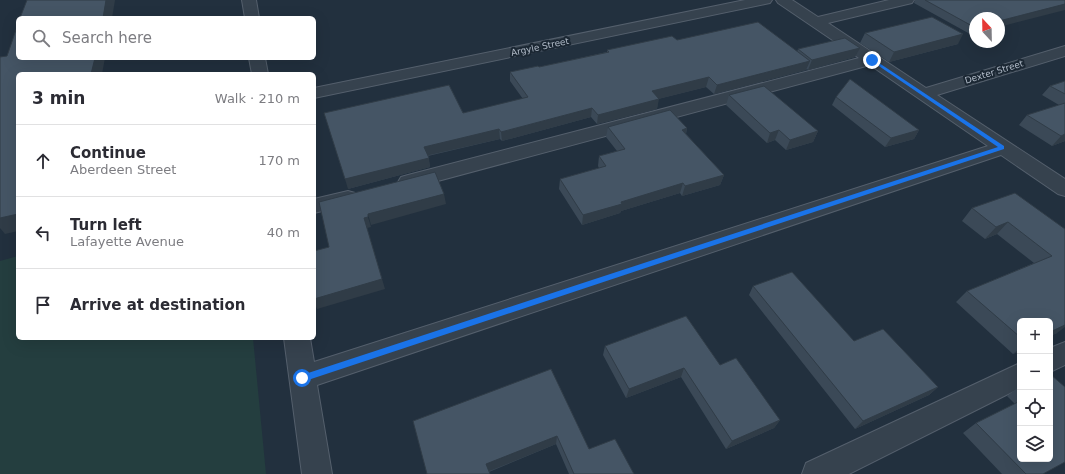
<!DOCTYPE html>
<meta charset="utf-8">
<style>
:root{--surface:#fff;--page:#f7f7f7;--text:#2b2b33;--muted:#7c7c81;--line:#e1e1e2}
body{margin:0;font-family:"DejaVu Sans",sans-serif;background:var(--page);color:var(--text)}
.controls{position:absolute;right:12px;bottom:12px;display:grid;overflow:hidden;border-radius:6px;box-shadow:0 4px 16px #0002}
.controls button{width:36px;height:36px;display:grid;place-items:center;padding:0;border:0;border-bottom:1px solid var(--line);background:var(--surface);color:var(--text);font:20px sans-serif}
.compass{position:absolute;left:969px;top:12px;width:36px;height:36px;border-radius:50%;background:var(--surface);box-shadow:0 4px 16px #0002;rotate:338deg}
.stop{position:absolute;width:12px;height:12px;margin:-9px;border:3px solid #1a73e8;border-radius:50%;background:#fff}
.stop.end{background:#1a73e8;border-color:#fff;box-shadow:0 1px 4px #0008}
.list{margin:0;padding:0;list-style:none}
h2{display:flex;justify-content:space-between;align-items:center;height:52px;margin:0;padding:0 16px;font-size:17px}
h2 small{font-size:13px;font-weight:400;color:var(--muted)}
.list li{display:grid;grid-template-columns:26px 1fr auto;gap:12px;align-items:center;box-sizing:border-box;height:72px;padding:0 16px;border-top:1px solid var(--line)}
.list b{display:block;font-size:15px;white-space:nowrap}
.list p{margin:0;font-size:13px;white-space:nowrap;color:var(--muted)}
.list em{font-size:13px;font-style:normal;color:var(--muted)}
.icon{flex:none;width:22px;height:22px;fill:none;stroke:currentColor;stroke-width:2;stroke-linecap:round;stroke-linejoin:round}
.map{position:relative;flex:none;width:1065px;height:474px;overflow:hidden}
.search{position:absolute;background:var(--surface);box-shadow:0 4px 16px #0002;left:16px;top:16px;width:300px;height:44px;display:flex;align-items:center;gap:10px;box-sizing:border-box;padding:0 14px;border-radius:6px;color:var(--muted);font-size:15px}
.panel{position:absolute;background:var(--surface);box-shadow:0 4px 16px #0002;left:16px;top:72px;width:300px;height:268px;border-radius:6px}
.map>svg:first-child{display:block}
.green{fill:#243e3f}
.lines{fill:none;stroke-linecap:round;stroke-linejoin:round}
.minor-casing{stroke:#545f6c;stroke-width:2}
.minor{fill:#36424e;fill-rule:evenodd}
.wall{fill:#3b4957}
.shaded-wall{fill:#303c47}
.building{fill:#455565;stroke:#303c47}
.route{fill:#1a73e8}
.labels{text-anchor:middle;stroke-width:4;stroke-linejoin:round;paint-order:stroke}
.far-street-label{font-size:9px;fill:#b2bcc9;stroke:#1b2733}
</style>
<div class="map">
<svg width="1065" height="474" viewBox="0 0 1065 474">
<rect width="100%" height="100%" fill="#22303e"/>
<path class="green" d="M 18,256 L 18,338 L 253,338 L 266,474 L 0,474 L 0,261 Z"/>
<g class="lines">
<defs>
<path id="minor" d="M 242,0 L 256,0 L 259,18 L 245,18 Z
M 745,0 L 772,0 L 770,3 L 765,4 L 314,98 L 314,88 Z
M 776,0 L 792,0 L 818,17 L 889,0 L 914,0 L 912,3 L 828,23 L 926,88 L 1065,46 L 1065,56 L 937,95 L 1065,179 L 1065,196 L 1058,194 L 1001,155 L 317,385 L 332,474 L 302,474 L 284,338 L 310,338 L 314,362 L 988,146 L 870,65 L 408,189 L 401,187 L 398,182 L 401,177 L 408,175 L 859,58 L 778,3 Z
M 249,58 L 265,58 L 268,74 L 252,74 Z
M 348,191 L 355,193 L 358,198 L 355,203 L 314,213 L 314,199 Z
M 1065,342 L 1065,365 L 1050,372 L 1050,348 Z
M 1020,363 L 1020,388 L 849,474 L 802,474 L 806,463 Z"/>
</defs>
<use href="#minor" class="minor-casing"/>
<use href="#minor" class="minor"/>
</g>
<path class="wall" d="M 915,0 L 1065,0 L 975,33 L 970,34 L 914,3 Z
M 865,33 L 958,44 L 889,62 L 860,43 Z
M 677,40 L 797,52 L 798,49 L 855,57 L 808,70 L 807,69 L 806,70 L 714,94 L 706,87 L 658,99 L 657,109 L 597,124 L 591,117 L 502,141 L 500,139 L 428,156 L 430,167 L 348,189 L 463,113 L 523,99 L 510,81 L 510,72 L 539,67 L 607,52 L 607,50 Z
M 1065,81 L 1065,141 L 1052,146 L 1019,125 L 1027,115 L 1059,105 L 1042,95 L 1050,86 Z
M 729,95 L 818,131 L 813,142 L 786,150 L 775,140 L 767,143 L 726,105 Z
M 836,97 L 919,130 L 914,139 L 885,147 L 832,105 Z
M 608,127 L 687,128 L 686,134 L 724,175 L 720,185 L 682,196 L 680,193 L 621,211 L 620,213 L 582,225 L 559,189 L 560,179 L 599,168 L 598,166 L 599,156 L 617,151 L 606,137 Z
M 972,208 L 1065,229 L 1057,333 L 1050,336 L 1050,321 L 1020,321 L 1020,351 L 1013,354 L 956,302 L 967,291 L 1034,263 L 997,234 L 985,239 L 962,221 Z
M 753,286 L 854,341 L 938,387 L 929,395 L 855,429 L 749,295 Z
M 605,346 L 720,365 L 780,420 L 774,428 L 726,449 L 681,377 L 626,398 L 603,355 Z
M 551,369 L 589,449 L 634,474 L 569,474 L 556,444 L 489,472 L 427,474 Z
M 1020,386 L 1020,459 L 1043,474 L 1002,474 L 963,433 L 976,423 L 1015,404 L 1007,396 Z"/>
<path class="shaded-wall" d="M 106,0 L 115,0 L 112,18 L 103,18 Z
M 1065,4 L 1065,10 L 999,27 L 999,21 Z
M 975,26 L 975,33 L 970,34 L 974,27 Z
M 963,34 L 958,44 L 889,62 L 894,52 Z
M 860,48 L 855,57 L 808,70 L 812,60 Z
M 95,58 L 105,58 L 102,74 L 91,74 Z
M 810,61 L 806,70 L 714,94 L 717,85 Z
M 709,77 L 706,87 L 650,101 L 652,91 Z
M 659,99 L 657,109 L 597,124 L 598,115 Z
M 592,108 L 591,117 L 502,141 L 501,132 Z
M 687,128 L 685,138 L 682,130 Z
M 499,129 L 500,139 L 425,156 L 424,147 Z
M 779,130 L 775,140 L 767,143 L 770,133 Z
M 919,130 L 914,139 L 885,147 L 891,138 Z
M 818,131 L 813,142 L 786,150 L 790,140 Z
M 1065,134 L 1065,141 L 1052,146 L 1061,136 Z
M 429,158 L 430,167 L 348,189 L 345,179 Z
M 724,175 L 720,185 L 682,196 L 685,186 Z
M 683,183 L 680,193 L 621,211 L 620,213 L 582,225 L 583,215 L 621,202 Z
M 444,194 L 446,204 L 371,225 L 368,214 Z
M 0,212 L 18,214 L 18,231 L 5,234 L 0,228 Z
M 368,217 L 371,227 L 367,228 L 385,289 L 317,309 L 314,302 L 314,299 L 364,218 Z
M 1008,222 L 997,234 L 985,239 L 996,227 Z
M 1065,325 L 1065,327 L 1057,333 L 1050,336 L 1050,332 Z
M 1020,348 L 1020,351 L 1013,354 Z
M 684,368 L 681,377 L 626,398 L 629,389 Z
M 938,387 L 929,395 L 855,429 L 863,421 Z
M 780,420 L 774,428 L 726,449 L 732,441 Z
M 557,436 L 556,444 L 487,472 L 486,464 Z"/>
<path class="building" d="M 27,0 L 106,0 L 103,18 L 20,18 Z
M 925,0 L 1065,0 L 1065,4 L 999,21 L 999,18 L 975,18 L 975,26 L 974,27 Z
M 932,17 L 963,34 L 894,52 L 865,33 Z
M 758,22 L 810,61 L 717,85 L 709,77 L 652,91 L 659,99 L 598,115 L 592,108 L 501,132 L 499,129 L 424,147 L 429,158 L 345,179 L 324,113 L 449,85 L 463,113 L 528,97 L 510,72 L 538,66 L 539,67 L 609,52 L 607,50 L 672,36 L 677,40 Z
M 18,24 L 18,58 L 95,58 L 91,74 L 18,74 L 18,214 L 0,218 L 0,57 L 7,56 Z
M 845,38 L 860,48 L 812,60 L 798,49 Z
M 850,79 L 919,130 L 891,138 L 836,97 Z
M 1065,81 L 1065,94 L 1050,86 Z
M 764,86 L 818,131 L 790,140 L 779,130 L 770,133 L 729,95 Z
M 1065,103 L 1065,134 L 1061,136 L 1027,115 Z
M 670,110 L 687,128 L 682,130 L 724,175 L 685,186 L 683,183 L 621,202 L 622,204 L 583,215 L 560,179 L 606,166 L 599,156 L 625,149 L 608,127 Z
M 435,172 L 444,194 L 368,214 L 368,217 L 364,218 L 382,279 L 314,299 L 314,251 L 329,247 L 319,202 Z
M 1015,193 L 1065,229 L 1065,325 L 1050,332 L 1050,321 L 1020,321 L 1020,337 L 967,291 L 1052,256 L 1008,222 L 996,227 L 972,208 Z
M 792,272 L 854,341 L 883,329 L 938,387 L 863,421 L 753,286 Z
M 686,316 L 720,365 L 736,358 L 780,420 L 732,441 L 684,368 L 629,389 L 605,346 Z
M 551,369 L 589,449 L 615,439 L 634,474 L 574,474 L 557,436 L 486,464 L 490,474 L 427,474 L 413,421 Z
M 1050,374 L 1065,387 L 1065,462 L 1043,474 L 1026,474 L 976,423 L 1020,401 L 1020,459 L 1050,459 Z"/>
<path class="route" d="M 870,59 L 873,59 L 1004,146 L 1004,149 L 302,382 L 299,381 L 299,376 L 302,375 L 998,147 L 870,60 Z"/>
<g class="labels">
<g class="far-street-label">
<text transform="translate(540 47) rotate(-12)" y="3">Argyle Street</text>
<text transform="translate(994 72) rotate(-17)" y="3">Dexter Street</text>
</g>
</g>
</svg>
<div class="controls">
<button>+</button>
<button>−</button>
<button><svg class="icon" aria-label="locate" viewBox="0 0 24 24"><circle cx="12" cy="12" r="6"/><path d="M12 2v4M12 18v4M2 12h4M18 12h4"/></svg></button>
<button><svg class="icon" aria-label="layers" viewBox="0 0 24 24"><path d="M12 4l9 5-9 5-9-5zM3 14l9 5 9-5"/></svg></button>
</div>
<svg class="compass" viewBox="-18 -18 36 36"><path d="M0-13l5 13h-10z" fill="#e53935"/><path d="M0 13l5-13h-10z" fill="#7c7c81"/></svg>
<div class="stop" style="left:302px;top:378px"></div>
<div class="stop end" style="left:872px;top:60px"></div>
<div class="search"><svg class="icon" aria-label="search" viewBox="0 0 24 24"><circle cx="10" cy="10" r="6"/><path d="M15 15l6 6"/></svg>Search here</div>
<section class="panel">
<h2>3 min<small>Walk · 210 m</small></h2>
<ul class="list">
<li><svg class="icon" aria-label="ahead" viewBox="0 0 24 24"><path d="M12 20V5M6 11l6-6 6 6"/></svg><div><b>Continue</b><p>Aberdeen Street</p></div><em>170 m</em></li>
<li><svg class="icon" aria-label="left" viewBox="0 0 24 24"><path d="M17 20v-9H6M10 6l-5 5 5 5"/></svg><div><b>Turn left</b><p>Lafayette Avenue</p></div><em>40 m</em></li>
<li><svg class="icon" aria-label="arrive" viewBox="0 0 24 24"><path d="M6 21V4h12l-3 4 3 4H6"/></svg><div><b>Arrive at destination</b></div></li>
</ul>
</section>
</div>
